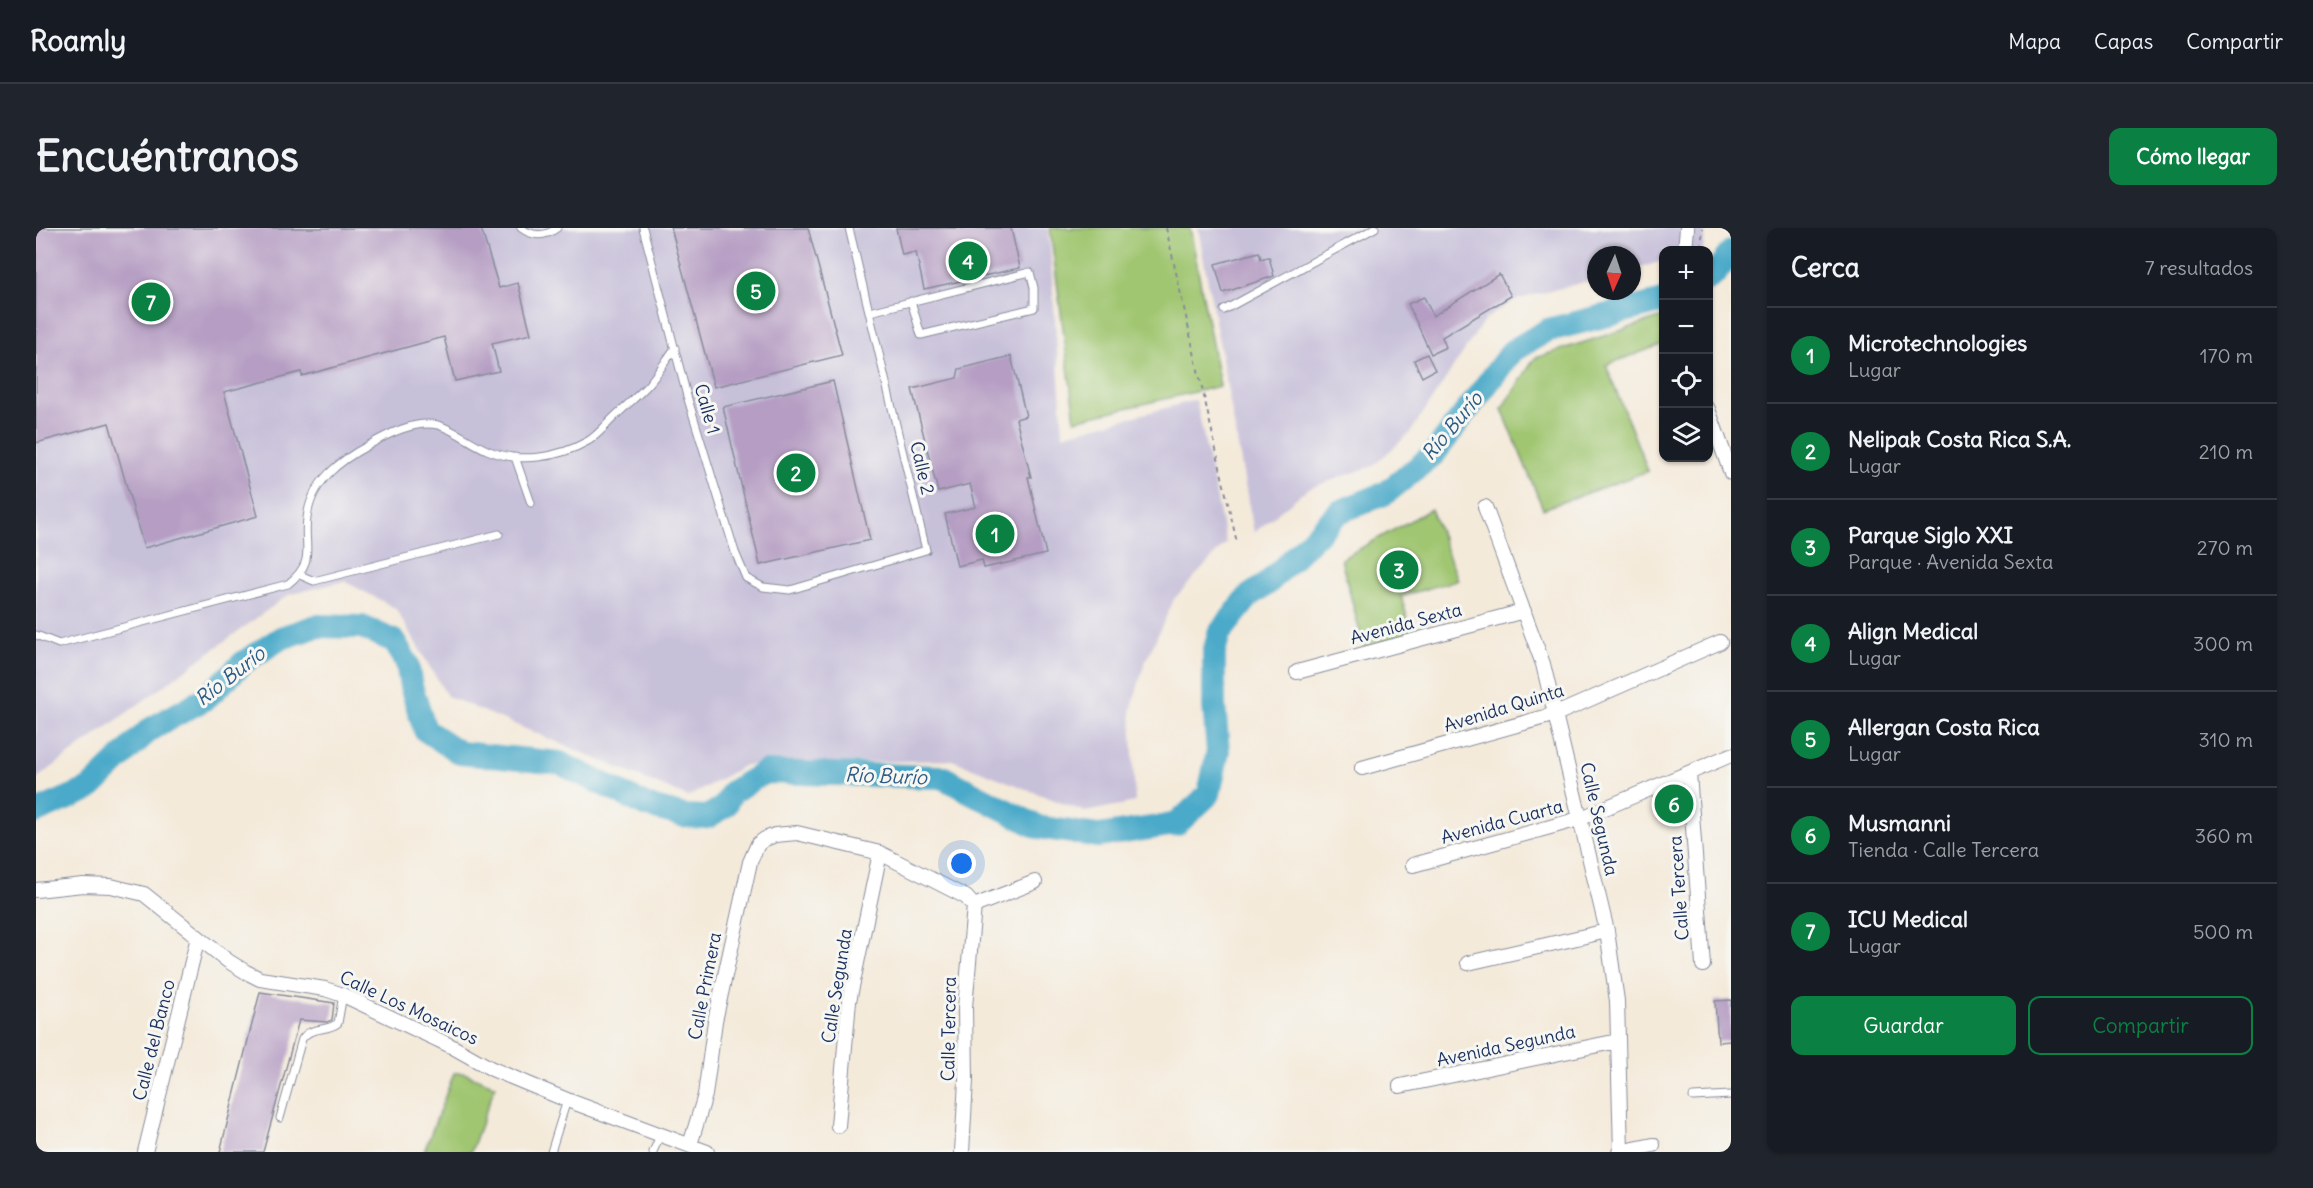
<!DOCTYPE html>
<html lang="es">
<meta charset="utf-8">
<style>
:root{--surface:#171b24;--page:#20242c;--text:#f1f3f6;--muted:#9ea1a6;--line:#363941;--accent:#0b8043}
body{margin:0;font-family:Delius,sans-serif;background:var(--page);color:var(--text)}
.controls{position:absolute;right:18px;top:18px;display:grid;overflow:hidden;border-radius:12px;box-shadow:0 2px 4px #0004}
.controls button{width:54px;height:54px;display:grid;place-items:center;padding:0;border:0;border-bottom:2px solid var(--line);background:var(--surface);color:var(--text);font:30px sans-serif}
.compass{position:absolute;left:1551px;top:18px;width:54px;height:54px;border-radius:50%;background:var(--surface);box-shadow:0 2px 4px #0004;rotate:183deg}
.you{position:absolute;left:926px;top:636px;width:21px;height:21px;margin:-15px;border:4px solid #fff;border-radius:50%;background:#1a73e8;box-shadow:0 0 0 9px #1a73e833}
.badge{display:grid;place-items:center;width:39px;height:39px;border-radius:50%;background:var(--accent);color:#fff;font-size:20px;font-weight:700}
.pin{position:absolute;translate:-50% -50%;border:3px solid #fff;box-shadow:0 2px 6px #0006}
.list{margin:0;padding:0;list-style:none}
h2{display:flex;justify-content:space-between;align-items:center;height:78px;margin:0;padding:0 24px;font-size:26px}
h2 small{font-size:20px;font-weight:400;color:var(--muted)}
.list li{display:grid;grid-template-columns:39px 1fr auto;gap:18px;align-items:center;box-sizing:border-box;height:96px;padding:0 24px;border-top:2px solid var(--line)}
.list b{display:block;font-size:22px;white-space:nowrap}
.list p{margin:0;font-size:20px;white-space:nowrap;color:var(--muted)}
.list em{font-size:20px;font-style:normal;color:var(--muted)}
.actions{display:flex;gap:12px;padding:18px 24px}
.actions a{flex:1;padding:14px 0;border:2px solid var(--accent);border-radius:12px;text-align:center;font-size:21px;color:var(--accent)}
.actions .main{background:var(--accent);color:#fff}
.icon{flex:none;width:33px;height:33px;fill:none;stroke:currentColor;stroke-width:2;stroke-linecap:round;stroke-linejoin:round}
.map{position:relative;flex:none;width:1695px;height:924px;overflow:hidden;border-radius:12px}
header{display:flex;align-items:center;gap:36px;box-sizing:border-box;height:84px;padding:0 30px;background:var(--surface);border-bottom:2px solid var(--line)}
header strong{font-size:28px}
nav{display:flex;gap:33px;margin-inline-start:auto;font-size:21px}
.intro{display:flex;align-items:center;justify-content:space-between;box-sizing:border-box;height:144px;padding:0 36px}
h1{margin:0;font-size:42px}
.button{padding:15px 27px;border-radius:12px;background:var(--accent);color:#fff;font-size:21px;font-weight:700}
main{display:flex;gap:36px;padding:0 36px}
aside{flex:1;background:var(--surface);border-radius:12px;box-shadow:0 2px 4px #0004}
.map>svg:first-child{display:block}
.industrial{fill:#c7c0d9}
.green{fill:#a0c671;stroke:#5e7a68;stroke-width:1.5}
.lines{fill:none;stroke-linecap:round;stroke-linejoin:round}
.river{stroke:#4baac9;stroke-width:24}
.building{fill:#b59dc3}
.lane-casing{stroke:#888c9c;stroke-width:9}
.street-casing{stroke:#888c9c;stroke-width:16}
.path{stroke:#888c9c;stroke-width:2;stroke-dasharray:4.5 4.5;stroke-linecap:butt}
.lane{stroke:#fff;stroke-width:7}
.street{stroke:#fff;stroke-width:14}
.labels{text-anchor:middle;stroke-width:6;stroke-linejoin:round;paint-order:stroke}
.street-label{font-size:18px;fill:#1b2f5e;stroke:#f6f6f2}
.water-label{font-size:20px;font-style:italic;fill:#2c5a83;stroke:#f6f6f2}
</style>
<header>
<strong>Roamly</strong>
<nav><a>Mapa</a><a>Capas</a><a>Compartir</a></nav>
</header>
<div class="intro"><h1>Encuéntranos</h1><a class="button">Cómo llegar</a></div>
<main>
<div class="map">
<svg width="1695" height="924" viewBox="0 0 1695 924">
<rect width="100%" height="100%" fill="#f6f6f2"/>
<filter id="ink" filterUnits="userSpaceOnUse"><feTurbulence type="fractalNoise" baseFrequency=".0167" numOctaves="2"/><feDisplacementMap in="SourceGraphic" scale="12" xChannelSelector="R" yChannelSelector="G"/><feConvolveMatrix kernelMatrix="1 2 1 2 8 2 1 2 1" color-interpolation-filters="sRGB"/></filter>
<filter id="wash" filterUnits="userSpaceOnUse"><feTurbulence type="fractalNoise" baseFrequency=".008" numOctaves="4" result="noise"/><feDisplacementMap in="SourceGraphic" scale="24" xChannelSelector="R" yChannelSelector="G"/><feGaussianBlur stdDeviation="1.35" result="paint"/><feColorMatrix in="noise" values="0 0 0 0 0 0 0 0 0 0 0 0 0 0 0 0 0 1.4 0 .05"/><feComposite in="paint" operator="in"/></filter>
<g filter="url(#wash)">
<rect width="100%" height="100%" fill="#f4eada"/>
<path class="industrial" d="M 0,0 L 1011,0 L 1014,20 L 1027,207 L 1160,172 L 1190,315 L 1138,371 L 1108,437 L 1095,482 L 1099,574 L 1049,584 L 916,532 L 709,537 L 652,569 L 411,468 L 359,380 L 308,353 L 252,367 L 0,551 Z
M 1162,0 L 1670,0 L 1667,22 L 1628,22 L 1627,33 L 1596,42 L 1596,27 L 1560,27 L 1560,51 L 1479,72 L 1449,91 L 1374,205 L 1337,238 L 1271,261 L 1218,305 Z"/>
<path class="green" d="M 1014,0 L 1154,0 L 1184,158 L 1039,192 Z
M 1627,89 L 1627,116 L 1570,137 L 1612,243 L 1507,281 L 1466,181 L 1499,130 Z
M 1395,281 L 1422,352 L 1365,368 L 1376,407 L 1328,420 L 1305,331 Z
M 418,845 L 428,845 L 459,858 L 435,924 L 388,924 Z"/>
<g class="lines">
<path class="river" d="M 1672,51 L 1679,46 L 1695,24
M 0,584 L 53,561 L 113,502 L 170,470 L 208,434 L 245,410 L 281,398 L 326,399 L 358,413 L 371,435 L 375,458 L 389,502 L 424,525 L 524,535 L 611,578 L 649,588 L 671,589 L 689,578 L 696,564 L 729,544 L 906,549 L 1002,599 L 1062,608 L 1141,596 L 1173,566 L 1182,523 L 1178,477 L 1178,425 L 1183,406 L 1213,368 L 1231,356 L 1303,284 L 1350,265 L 1398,226 L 1476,123 L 1512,102 L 1628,73"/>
</g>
<g id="blocks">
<path class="building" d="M 0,0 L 445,0 L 463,60 L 482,55 L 495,106 L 456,115 L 463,143 L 419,153 L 408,109 L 266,148 L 265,144 L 188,164 L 222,288 L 108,320 L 73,195 L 0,215 Z
M 635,0 L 772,0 L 806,127 L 678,159 Z
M 860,0 L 975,0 L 984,40 L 888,61 L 880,24 L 866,27 Z
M 1223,24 L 1225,31 L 1233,29 L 1238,48 L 1187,65 L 1179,36 Z
M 1463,46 L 1475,68 L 1406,109 L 1410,119 L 1395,126 L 1372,76 L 1388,69 L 1397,88 Z
M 1391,126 L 1399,142 L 1386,149 L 1378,132 Z
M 975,128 L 990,188 L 980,191 L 995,249 L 992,249 L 1010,326 L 948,340 L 946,332 L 921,338 L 909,286 L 940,279 L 934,256 L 902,264 L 876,161 L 921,150 L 923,141 Z
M 797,153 L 834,312 L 724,337 L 687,179 Z
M 1646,570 L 1647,580 L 1628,582 L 1628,572 Z
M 224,764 L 298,775 L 296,792 L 291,794 L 263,792 L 227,924 L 184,924 Z
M 1695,772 L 1695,813 L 1682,814 L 1679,773 Z"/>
</g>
</g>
<g filter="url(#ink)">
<use href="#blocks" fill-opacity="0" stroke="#888c9c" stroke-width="1.5"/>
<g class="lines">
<defs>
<path id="lane" d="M 485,0 C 497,9 509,9 521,0
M 607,0 L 651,168 L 699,324 L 710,350 L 727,359 L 754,362 L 890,322 L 813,0
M 1188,82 L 1339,0
M 834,84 L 994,44 L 998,60 L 998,80 L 885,107 L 875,73
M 479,229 L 495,275
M 264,347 L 278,353 L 463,306
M 0,407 L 23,416 L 252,356 C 281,333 267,319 271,290 C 275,254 303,233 333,217 C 352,206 379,192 402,197 C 419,202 435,215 451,222 C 483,236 522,230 552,213 C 561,208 568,199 575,192 C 587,180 601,169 612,157 C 622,146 630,132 639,120
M 1657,869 L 1695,867
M 244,890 L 266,811 C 274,798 291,804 302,795 L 307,767
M 515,924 L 531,872
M 617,924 L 625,905"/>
<path id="street" d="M 1649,22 L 1651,0
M 1672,181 L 1695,245
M 1449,279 L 1507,436 L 1571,703 L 1581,773 L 1585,924
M 1261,444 L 1488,383
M 1326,540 L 1520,486 L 1684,414
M 1653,545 L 1667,737
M 1377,637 L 1543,591 L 1695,527
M 0,662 L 47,657 L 75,658 L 108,666 L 192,733 L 210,744 L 224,751 L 289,761 L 307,767 L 415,818 L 456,841 L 531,872 L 671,924
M 938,678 L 999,654
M 1432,735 L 1571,703
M 1364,858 L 1582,813
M 802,898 L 813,773 L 844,625
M 654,917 L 669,867 L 679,793 L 714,634 L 722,616 L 729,611 L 739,607 L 761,605 L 844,625 L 930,669 L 938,678
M 109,924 L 162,709
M 926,924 L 930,852 L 929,779 L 938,678
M 1583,924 L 1617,917"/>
</defs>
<use href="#lane" class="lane-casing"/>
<use href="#street" class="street-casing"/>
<path class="path" d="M 1130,0 L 1201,315
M 1665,19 L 1667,0"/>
<use href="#lane" class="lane"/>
<use href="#street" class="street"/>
</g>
</g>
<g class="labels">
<g class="street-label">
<text transform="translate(671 181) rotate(74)" y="6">Calle 1</text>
<text transform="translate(886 240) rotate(77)" y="6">Calle 2</text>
<text transform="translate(1370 396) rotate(-15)" y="6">Avenida Sexta</text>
<text transform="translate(1468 480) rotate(-17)" y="6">Avenida Quinta</text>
<text transform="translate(1563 591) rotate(77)" y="6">Calle Segunda</text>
<text transform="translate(1466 594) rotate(-15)" y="6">Avenida Cuarta</text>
<text transform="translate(1643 660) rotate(-94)" y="6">Calle Tercera</text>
<text transform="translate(669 758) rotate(-79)" y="6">Calle Primera</text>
<text transform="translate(801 758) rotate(-81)" y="6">Calle Segunda</text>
<text transform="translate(373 780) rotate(25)" y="6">Calle Los Mosaicos</text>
<text transform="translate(913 801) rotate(-89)" y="6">Calle Tercera</text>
<text transform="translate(118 812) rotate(-76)" y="6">Calle del Banco</text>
<text transform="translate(1470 818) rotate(-12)" y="6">Avenida Segunda</text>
</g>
<g class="water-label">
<text transform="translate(1416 198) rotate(-50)" y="7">Río Burío</text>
<text transform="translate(194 448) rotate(-38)" y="7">Río Burío</text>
<text transform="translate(850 548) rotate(2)" y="7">Río Burío</text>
</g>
</g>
</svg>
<div class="controls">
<button>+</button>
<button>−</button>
<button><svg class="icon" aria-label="locate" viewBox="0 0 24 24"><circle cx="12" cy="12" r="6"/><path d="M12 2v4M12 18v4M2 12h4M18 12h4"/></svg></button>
<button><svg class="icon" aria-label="layers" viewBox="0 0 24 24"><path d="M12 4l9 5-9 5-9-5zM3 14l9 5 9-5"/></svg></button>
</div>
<svg class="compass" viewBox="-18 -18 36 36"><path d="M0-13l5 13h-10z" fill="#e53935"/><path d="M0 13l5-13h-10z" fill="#9ea1a6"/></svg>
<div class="you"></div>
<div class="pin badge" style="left:959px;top:306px">1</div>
<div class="pin badge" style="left:760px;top:245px">2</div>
<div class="pin badge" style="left:1363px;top:342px">3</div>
<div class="pin badge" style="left:932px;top:33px">4</div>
<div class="pin badge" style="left:720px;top:63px">5</div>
<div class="pin badge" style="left:1638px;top:576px">6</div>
<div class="pin badge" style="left:115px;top:74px">7</div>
</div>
<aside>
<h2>Cerca<small>7 resultados</small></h2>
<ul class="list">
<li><span class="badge">1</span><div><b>Microtechnologies</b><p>Lugar</p></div><em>170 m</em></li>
<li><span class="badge">2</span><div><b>Nelipak Costa Rica S.A.</b><p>Lugar</p></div><em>210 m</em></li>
<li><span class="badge">3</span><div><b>Parque Siglo XXI</b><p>Parque · Avenida Sexta</p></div><em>270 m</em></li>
<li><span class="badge">4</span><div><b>Align Medical</b><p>Lugar</p></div><em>300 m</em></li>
<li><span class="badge">5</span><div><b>Allergan Costa Rica</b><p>Lugar</p></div><em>310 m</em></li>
<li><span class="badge">6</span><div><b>Musmanni</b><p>Tienda · Calle Tercera</p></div><em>360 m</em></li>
<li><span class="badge">7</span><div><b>ICU Medical</b><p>Lugar</p></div><em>500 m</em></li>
</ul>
<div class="actions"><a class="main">Guardar</a><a>Compartir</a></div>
</aside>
</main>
